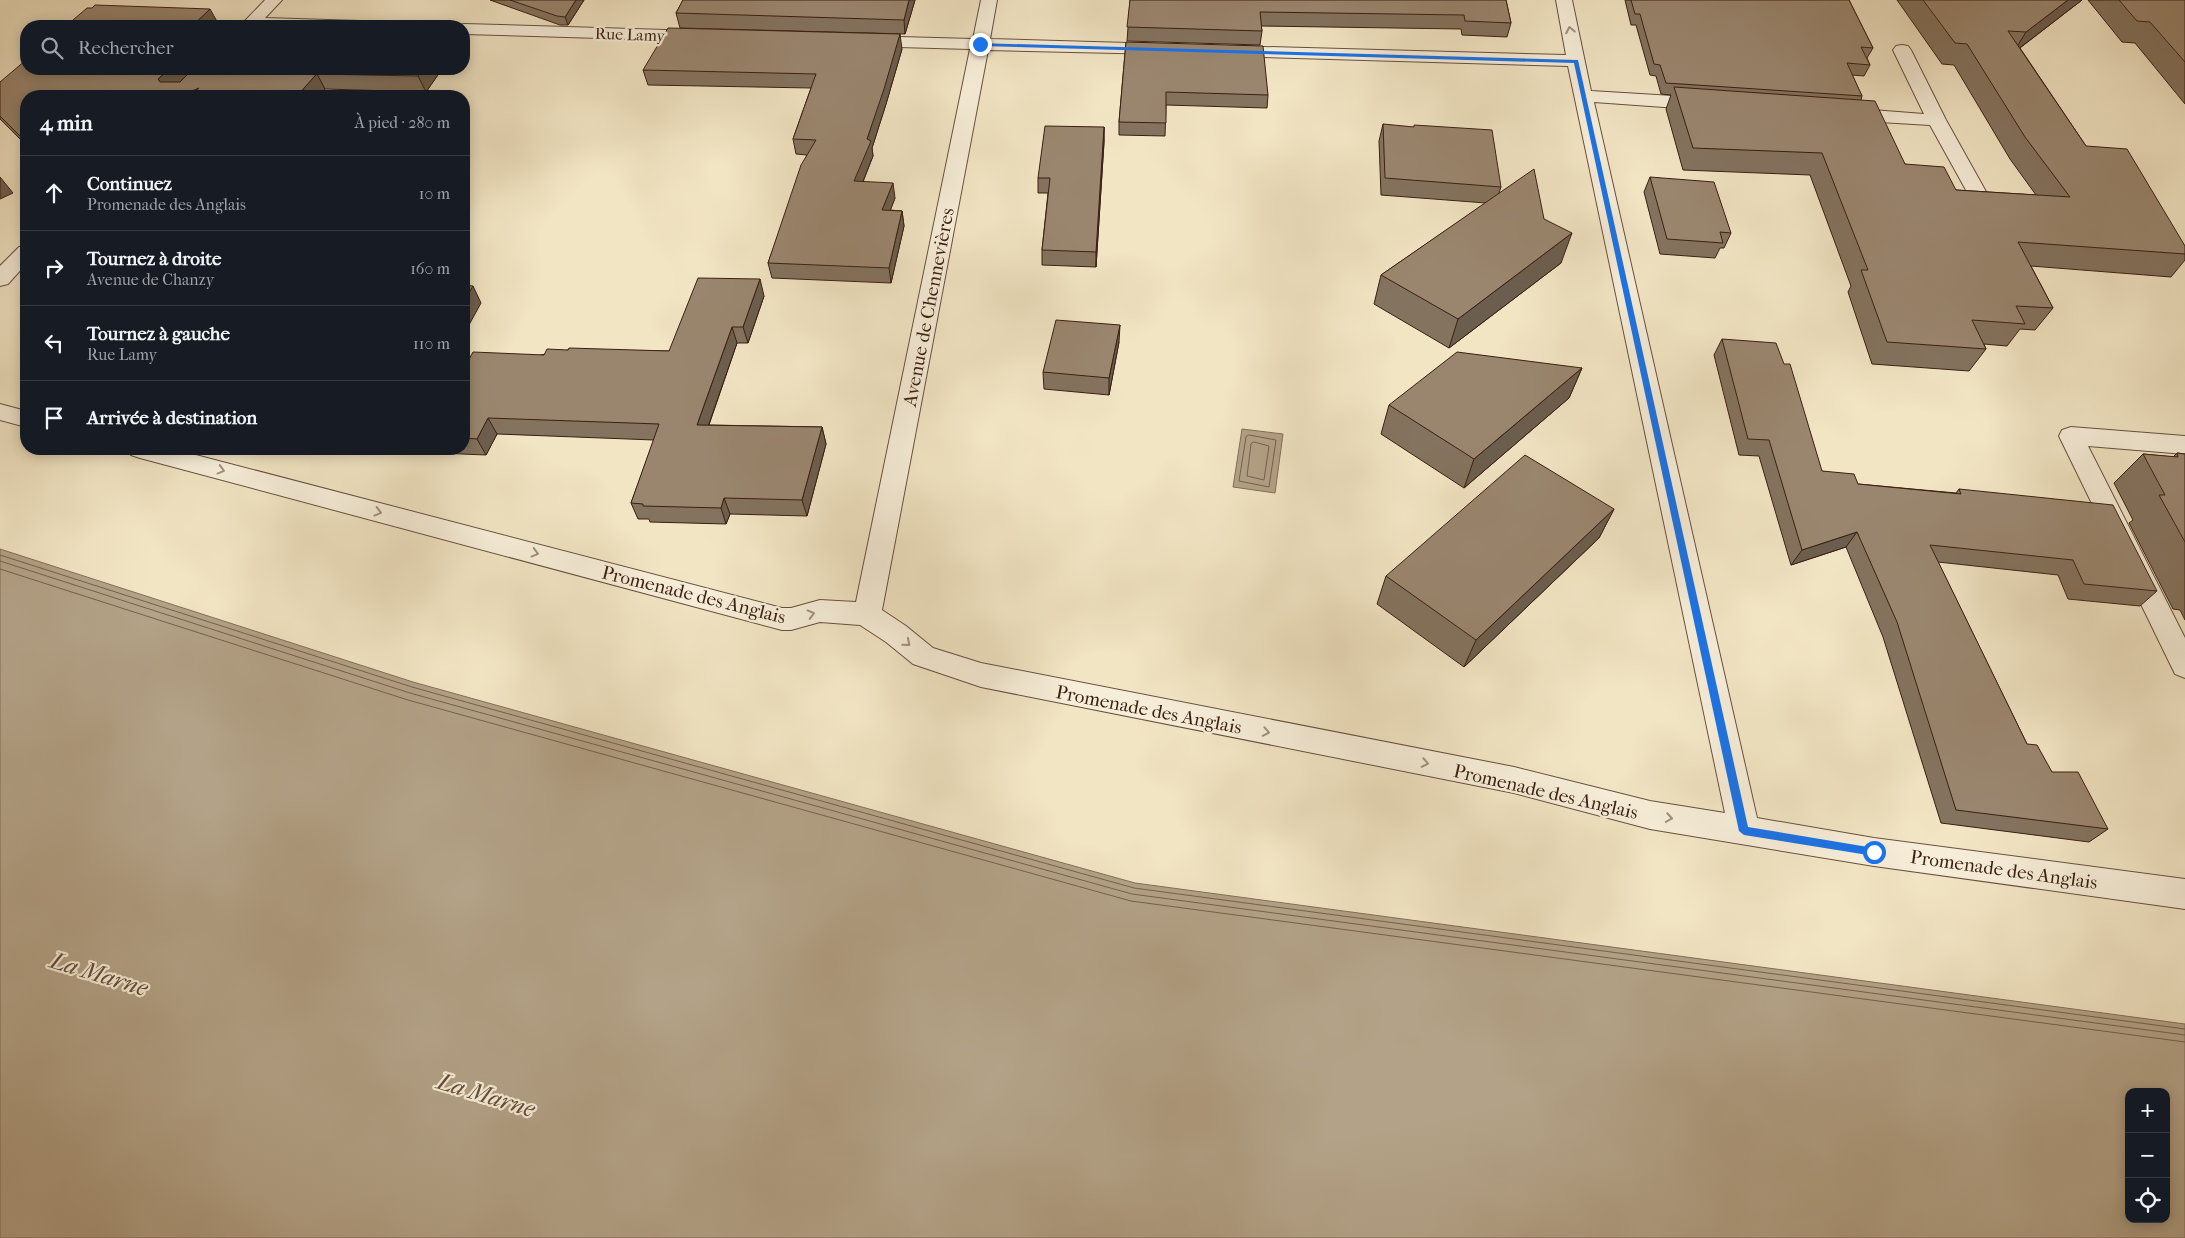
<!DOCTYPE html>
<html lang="fr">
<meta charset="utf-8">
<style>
:root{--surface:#171b24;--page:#242831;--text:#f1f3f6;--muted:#9ea1a6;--line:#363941}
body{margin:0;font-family:"IM FELL French Canon",serif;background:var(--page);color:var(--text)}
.controls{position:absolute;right:15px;bottom:15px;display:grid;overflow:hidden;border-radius:10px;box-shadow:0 2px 12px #0003}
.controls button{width:45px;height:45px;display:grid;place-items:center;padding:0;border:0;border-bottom:1px solid var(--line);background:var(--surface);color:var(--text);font:25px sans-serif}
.stop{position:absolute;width:15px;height:15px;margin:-11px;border:4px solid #1a73e8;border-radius:50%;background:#fff}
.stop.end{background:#1a73e8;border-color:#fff;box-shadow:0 1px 5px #0008}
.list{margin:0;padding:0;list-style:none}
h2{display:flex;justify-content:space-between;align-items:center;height:65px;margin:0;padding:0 20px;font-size:21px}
h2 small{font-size:16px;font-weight:400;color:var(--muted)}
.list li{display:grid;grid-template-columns:32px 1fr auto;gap:15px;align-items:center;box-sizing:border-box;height:75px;padding:0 20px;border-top:1px solid var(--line)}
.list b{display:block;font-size:19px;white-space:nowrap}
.list p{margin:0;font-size:16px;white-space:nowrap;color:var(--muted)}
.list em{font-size:16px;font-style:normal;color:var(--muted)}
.icon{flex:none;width:28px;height:28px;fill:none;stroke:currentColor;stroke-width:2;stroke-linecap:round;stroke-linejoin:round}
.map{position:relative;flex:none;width:2185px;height:1238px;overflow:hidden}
.search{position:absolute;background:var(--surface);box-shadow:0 2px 12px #0003;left:20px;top:20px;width:450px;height:55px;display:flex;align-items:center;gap:12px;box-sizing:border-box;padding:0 18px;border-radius:20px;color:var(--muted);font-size:19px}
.panel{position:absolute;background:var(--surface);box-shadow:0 2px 12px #0003;left:20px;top:90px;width:450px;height:365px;border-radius:20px}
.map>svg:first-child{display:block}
.water{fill:#b3a287;stroke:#836e58;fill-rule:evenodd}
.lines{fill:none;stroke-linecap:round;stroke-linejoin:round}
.shore{stroke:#76604c;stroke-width:1}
.lane-casing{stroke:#68503e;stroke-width:2}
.street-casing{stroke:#68503e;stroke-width:2}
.lane{fill:#f7eed9;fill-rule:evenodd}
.street{fill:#f7eed9;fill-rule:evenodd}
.wall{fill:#84735f;stroke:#3a1f12}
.shaded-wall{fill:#6c5e4e;stroke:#3a1f12}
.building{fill:#9a866f;stroke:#3a1f12}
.oneway{stroke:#a2917f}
.route{fill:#1a73e8}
.labels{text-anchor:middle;stroke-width:4.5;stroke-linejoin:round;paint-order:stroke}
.far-street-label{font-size:16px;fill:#3a1f12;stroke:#f7eed9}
.street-label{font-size:19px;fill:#3a1f12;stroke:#f7eed9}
.near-water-label{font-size:24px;font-style:italic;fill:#644d3b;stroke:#f7eed9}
</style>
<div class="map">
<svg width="2185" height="1238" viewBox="0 0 2185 1238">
<rect width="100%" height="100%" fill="#f2e5c4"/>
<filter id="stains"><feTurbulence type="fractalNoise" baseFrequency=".004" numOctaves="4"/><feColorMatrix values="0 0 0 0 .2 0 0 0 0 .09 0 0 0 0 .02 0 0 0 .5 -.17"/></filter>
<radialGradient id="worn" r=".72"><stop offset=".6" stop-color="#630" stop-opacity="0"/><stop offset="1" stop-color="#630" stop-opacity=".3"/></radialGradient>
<path class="water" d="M 1242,429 L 1283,434 L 1275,493 L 1233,487 Z
M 0,549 L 413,682 L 1135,883 L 2185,1024 L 2185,1238 L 0,1238 ZM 2129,1092 L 2166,1092 L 2166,1219 L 2129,1219 Z"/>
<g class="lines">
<path class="shore" d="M 1249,435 L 1276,440 L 1269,487 L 1239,481 L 1246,437 Z
M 1254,442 L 1269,446 L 1264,480 L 1247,476 L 1251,444 Z
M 0,555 L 412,687 L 1134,888 L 2185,1029
M 0,561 L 410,693 L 1132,894 L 2185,1035
M 0,569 L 408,700 L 1131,901 L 2185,1042"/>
<defs>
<path id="lane" d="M 2071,427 L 2185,436 L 2185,454 L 2088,446 L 2185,638 L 2185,678 L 2175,674 L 2059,436 L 2062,430 Z"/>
<path id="street" d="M 265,0 L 282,0 L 265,18 L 360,21 L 366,22 L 369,26 L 240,26 Z
M 981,0 L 997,0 L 990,39 L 1162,44 L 1168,45 L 1171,49 L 1168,53 L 1162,54 L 988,50 L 882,610 L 906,626 L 933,648 L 981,663 L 1514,767 L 1650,801 L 1725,813 L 1568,66 L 1228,56 L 1222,55 L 1219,51 L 1222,47 L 1228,46 L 1566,55 L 1556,0 L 1572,0 L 1591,91 L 1706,98 L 1713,100 L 1715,104 L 1713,108 L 1706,110 L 1594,102 L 1757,818 L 1874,838 L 2185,879 L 2185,909 L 1874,866 L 1650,829 L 1514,793 L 981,687 L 913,664 L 886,642 L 860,625 L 820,622 L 791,630 L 782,630 L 140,458 L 131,455 L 128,449 L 173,449 L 782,608 L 791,608 L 820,600 L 856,602 L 970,49 L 863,46 L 857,45 L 854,41 L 857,37 L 863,36 L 973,39 Z
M 464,24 L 700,31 L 706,32 L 709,36 L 706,40 L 700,41 L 464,34 L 464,26 L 457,26 Z
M 1902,45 L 1908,46 L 1911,50 L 1946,120 L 1994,206 L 1991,210 L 1984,212 L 1977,210 L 1930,125 L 1846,120 L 1839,118 L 1837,114 L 1839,110 L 1846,108 L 1924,114 L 1893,50 L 1896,46 Z
M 26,246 L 26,264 L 8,284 L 0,286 L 0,266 L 19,247 Z
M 0,404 L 26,411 L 26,427 L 0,420 Z"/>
</defs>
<use href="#lane" class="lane-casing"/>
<use href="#street" class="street-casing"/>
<use href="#lane" class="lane"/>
<use href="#street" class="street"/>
</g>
<path class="wall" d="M 490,0 L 584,0 L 568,25 L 560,25 Z
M 683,0 L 915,0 L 905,34 L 680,28 L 676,13 Z
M 1130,0 L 1506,0 L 1511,23 L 1507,37 L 1462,35 L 1461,29 L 1261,26 L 1262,31 L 1260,45 L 1127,41 Z
M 1625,0 L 1849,0 L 1873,48 L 1867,58 L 1870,65 L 1864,76 L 1852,75 L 1862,96 L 1861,100 L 1905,164 L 1956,190 L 2036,195 L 2010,159 L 1954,65 L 1942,64 L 1897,0 L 2082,0 L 2020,48 L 2086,146 L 2185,246 L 2185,260 L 2171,277 L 2031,266 L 2053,308 L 2035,330 L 2020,329 L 2007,346 L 1984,344 L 1986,349 L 1969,371 L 1872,364 L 1848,292 L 1851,286 L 1810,175 L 1683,170 L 1666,109 L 1671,95 L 1661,94 L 1656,76 L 1650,75 L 1636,25 L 1631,25 Z
M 2088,0 L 2185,0 L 2185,104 L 2135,43 L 2122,42 Z
M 1126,42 L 1268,95 L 1267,108 L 1166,105 L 1165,136 L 1119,135 L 1119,122 Z
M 902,49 L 886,104 L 872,148 L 873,156 L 863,182 L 895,198 L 890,210 L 902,211 L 904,226 L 891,283 L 772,278 L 768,263 L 807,155 L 796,154 L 793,139 L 811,88 L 648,85 L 643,70 Z
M 26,69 L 190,69 L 191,71 L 193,69 L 442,69 L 426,92 L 325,89 L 26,96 L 26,145 L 0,119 L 0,82 Z
M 1383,124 L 1501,187 L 1499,193 L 1544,219 L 1561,263 L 1449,348 L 1374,304 L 1381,275 L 1486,203 L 1381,195 L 1379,141 Z
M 1104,127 L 1104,142 L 1096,267 L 1042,265 L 1042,250 L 1048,193 L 1038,193 L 1038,178 Z
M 1650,177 L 1731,233 L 1724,248 L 1720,248 L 1715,258 L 1660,254 L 1644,192 Z
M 764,296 L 748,343 L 737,343 L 709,425 L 822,427 L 826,444 L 807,516 L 730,514 L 726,524 L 650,522 L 649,519 L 638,519 L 631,503 L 654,440 L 497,434 L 486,455 L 437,453 L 435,449 L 464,449 L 464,369 L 568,350 L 669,351 Z
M 1722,339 L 1822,471 L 1858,484 L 1956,493 L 1959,489 L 2157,591 L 2140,606 L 2068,599 L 2058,575 L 1938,562 L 2027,744 L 2052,772 L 2108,829 L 2089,842 L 1941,823 L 1883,637 L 1846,547 L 1791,565 L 1759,456 L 1739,455 L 1714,355 Z
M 1119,342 L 1109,395 L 1044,389 L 1043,372 Z
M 1582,368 L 1569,398 L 1464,488 L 1381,434 L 1389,405 Z
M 2177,453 L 2185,454 L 2185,620 L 2180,610 L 2173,609 L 2129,523 L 2133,520 L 2114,483 L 2143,454 L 2173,457 Z
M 1614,509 L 1599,538 L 1464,667 L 1377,604 L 1386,576 Z"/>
<path class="shaded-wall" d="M 576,0 L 584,0 L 568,25 L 565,17 Z
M 909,0 L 915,0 L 905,34 L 904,20 Z
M 2068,0 L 2082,0 L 2013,53 L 2026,32 Z
M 210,9 L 219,25 L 217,26 L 192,26 Z
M 900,34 L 902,49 L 886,104 L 872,148 L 873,156 L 857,196 L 854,181 Z
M 169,69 L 190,69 L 191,71 L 169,96 L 158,79 Z
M 321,69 L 317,74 L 325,89 L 319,96 L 297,96 Z
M 424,69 L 442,69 L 426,92 L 418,76 Z
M 199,88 L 204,96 L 180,96 Z
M 1104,127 L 1104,142 L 1096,267 L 1096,252 Z
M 0,177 L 13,193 L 0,199 Z
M 893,183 L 895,198 L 885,225 L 882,210 Z
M 902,211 L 904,226 L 891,283 L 889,268 Z
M 1572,233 L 1561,263 L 1449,348 L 1458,319 Z
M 760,279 L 764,296 L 748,343 L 743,327 Z
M 473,286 L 481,303 L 464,334 L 464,301 Z
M 1120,325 L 1119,342 L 1109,395 L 1109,378 Z
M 732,327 L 737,343 L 703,441 L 697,425 Z
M 1582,368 L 1569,398 L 1464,488 L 1474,459 Z
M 488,418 L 497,434 L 486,455 L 477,439 Z
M 822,427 L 826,444 L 807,516 L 802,500 Z
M 724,498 L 730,514 L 726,524 L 721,508 Z
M 1614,509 L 1599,538 L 1464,667 L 1476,640 Z
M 1857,532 L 1846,547 L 1791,565 L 1802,550 Z"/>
<path class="building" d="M 510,0 L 576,0 L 565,17 L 557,16 Z
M 683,0 L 909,0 L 904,20 L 676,13 Z
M 1130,0 L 1506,0 L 1511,23 L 1465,21 L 1464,15 L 1260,12 L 1262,31 L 1127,27 Z
M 1631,0 L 1849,0 L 1873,48 L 1861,47 L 1870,65 L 1847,63 L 1862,96 L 1666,83 L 1660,65 L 1654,64 L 1640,14 L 1635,14 Z
M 1923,0 L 2068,0 L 2026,32 L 2008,31 L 2086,146 L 2127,149 L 2185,246 L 2185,254 L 2018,242 L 2053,308 L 2016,306 L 2025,324 L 1972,320 L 1986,349 L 1887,342 L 1861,270 L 1868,270 L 1822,153 L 1693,148 L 1674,87 L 1875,101 L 1905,164 L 1944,167 L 1956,190 L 2070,197 L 2025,137 L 1967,44 L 1955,43 Z
M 2119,0 L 2185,0 L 2185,62 L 2150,22 L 2137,21 Z
M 95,5 L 210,9 L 192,26 L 66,26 L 87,8 L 92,8 Z
M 357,24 L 430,26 L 356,26 Z
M 668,28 L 900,34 L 884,89 L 867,139 L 871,141 L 854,181 L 893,183 L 882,210 L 902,211 L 889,268 L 768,263 L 801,165 L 816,140 L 793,139 L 816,74 L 643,70 Z
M 1126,42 L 1263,46 L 1268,95 L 1166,92 L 1166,123 L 1119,122 Z
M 26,60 L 26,69 L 169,69 L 158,79 L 160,82 L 180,82 L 193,69 L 321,69 L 297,96 L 191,96 L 199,88 L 180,96 L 26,96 L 26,142 L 0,116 L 0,82 Z
M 321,69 L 424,69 L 418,76 L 317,74 Z
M 1383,124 L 1414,127 L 1414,125 L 1492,130 L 1501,187 L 1385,178 Z
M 1045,126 L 1104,127 L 1096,252 L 1042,250 L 1050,178 L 1038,178 Z
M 1534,169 L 1544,219 L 1572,233 L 1458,319 L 1381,275 Z
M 1650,177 L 1714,182 L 1731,233 L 1720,232 L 1723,243 L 1667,239 Z
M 698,278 L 760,279 L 743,327 L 732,327 L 697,425 L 822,427 L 802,500 L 724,498 L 721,508 L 643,506 L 643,504 L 631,503 L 659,424 L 488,418 L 477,439 L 464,438 L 464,369 L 473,352 L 544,355 L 547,349 L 568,350 L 569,348 L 669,351 Z
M 464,285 L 473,286 L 464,301 Z
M 1056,320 L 1120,325 L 1109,378 L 1043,372 Z
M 1722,339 L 1776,343 L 1784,364 L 1790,364 L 1822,471 L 1854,474 L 1858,484 L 1961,494 L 1959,489 L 2113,505 L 2157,591 L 2084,584 L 2073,560 L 1930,545 L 2027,744 L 2037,745 L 2052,772 L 2078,772 L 2108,829 L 1956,810 L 1897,622 L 1857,532 L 1802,550 L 1769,440 L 1748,439 Z
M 1457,352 L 1582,368 L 1474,459 L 1389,405 Z
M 2177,453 L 2185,454 L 2185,542 L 2159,495 L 2165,495 L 2143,454 L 2178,457 Z
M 1525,455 L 1614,509 L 1476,640 L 1386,576 Z"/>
<defs><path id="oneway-chevron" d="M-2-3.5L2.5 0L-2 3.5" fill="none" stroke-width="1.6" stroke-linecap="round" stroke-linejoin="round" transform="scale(1.25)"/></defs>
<g class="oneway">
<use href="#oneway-chevron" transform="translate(1570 30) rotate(-101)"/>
<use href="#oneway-chevron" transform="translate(221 470) rotate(15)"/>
<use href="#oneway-chevron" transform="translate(378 512) rotate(15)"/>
<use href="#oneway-chevron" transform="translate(535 553) rotate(15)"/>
<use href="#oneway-chevron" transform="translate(811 614) rotate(-15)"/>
<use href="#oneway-chevron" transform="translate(907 643) rotate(40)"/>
<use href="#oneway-chevron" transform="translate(1266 732) rotate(11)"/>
<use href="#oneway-chevron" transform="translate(1425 763) rotate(11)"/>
<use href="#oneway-chevron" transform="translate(1669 818) rotate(9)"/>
</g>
<path class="route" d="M 978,43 L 1578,60 L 1748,827 L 1874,848 L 1878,852 L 1877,855 L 1874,856 L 1744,835 L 1739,831 L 1574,63 L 980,46 Z"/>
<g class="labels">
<g class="far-street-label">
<text transform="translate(630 34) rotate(2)" y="6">Rue Lamy</text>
</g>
<g class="street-label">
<text transform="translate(928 307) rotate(-79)" y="7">Avenue de Chennevières</text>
<text transform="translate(694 594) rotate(14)" y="7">Promenade des Anglais</text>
<text transform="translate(1149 709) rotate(11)" y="7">Promenade des Anglais</text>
<text transform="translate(1546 791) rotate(13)" y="7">Promenade des Anglais</text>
<text transform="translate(2004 869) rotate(8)" y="7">Promenade des Anglais</text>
</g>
<g class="near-water-label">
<text transform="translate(99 974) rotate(17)" y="8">La Marne</text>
<text transform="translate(486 1095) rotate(17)" y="8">La Marne</text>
</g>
</g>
<rect width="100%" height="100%" filter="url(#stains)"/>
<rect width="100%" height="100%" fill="url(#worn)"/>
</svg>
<div class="controls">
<button>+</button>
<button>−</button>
<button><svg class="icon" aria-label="locate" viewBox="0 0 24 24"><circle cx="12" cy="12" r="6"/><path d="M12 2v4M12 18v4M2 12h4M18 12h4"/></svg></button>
</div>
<div class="stop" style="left:1874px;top:852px"></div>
<div class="stop end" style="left:980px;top:44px"></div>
<div class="search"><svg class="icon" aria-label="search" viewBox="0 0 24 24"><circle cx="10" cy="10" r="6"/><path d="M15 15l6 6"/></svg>Rechercher</div>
<section class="panel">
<h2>4 min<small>À pied · 280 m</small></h2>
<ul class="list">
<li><svg class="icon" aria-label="ahead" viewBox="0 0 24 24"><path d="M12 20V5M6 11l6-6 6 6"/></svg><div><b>Continuez</b><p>Promenade des Anglais</p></div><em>10 m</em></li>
<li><svg class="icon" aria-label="right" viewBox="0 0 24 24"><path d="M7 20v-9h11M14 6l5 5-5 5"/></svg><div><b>Tournez à droite</b><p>Avenue de Chanzy</p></div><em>160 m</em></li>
<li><svg class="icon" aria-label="left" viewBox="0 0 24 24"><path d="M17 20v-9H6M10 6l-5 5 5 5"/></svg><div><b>Tournez à gauche</b><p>Rue Lamy</p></div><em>110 m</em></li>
<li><svg class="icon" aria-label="arrive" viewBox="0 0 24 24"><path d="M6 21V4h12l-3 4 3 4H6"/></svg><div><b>Arrivée à destination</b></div></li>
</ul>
</section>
</div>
